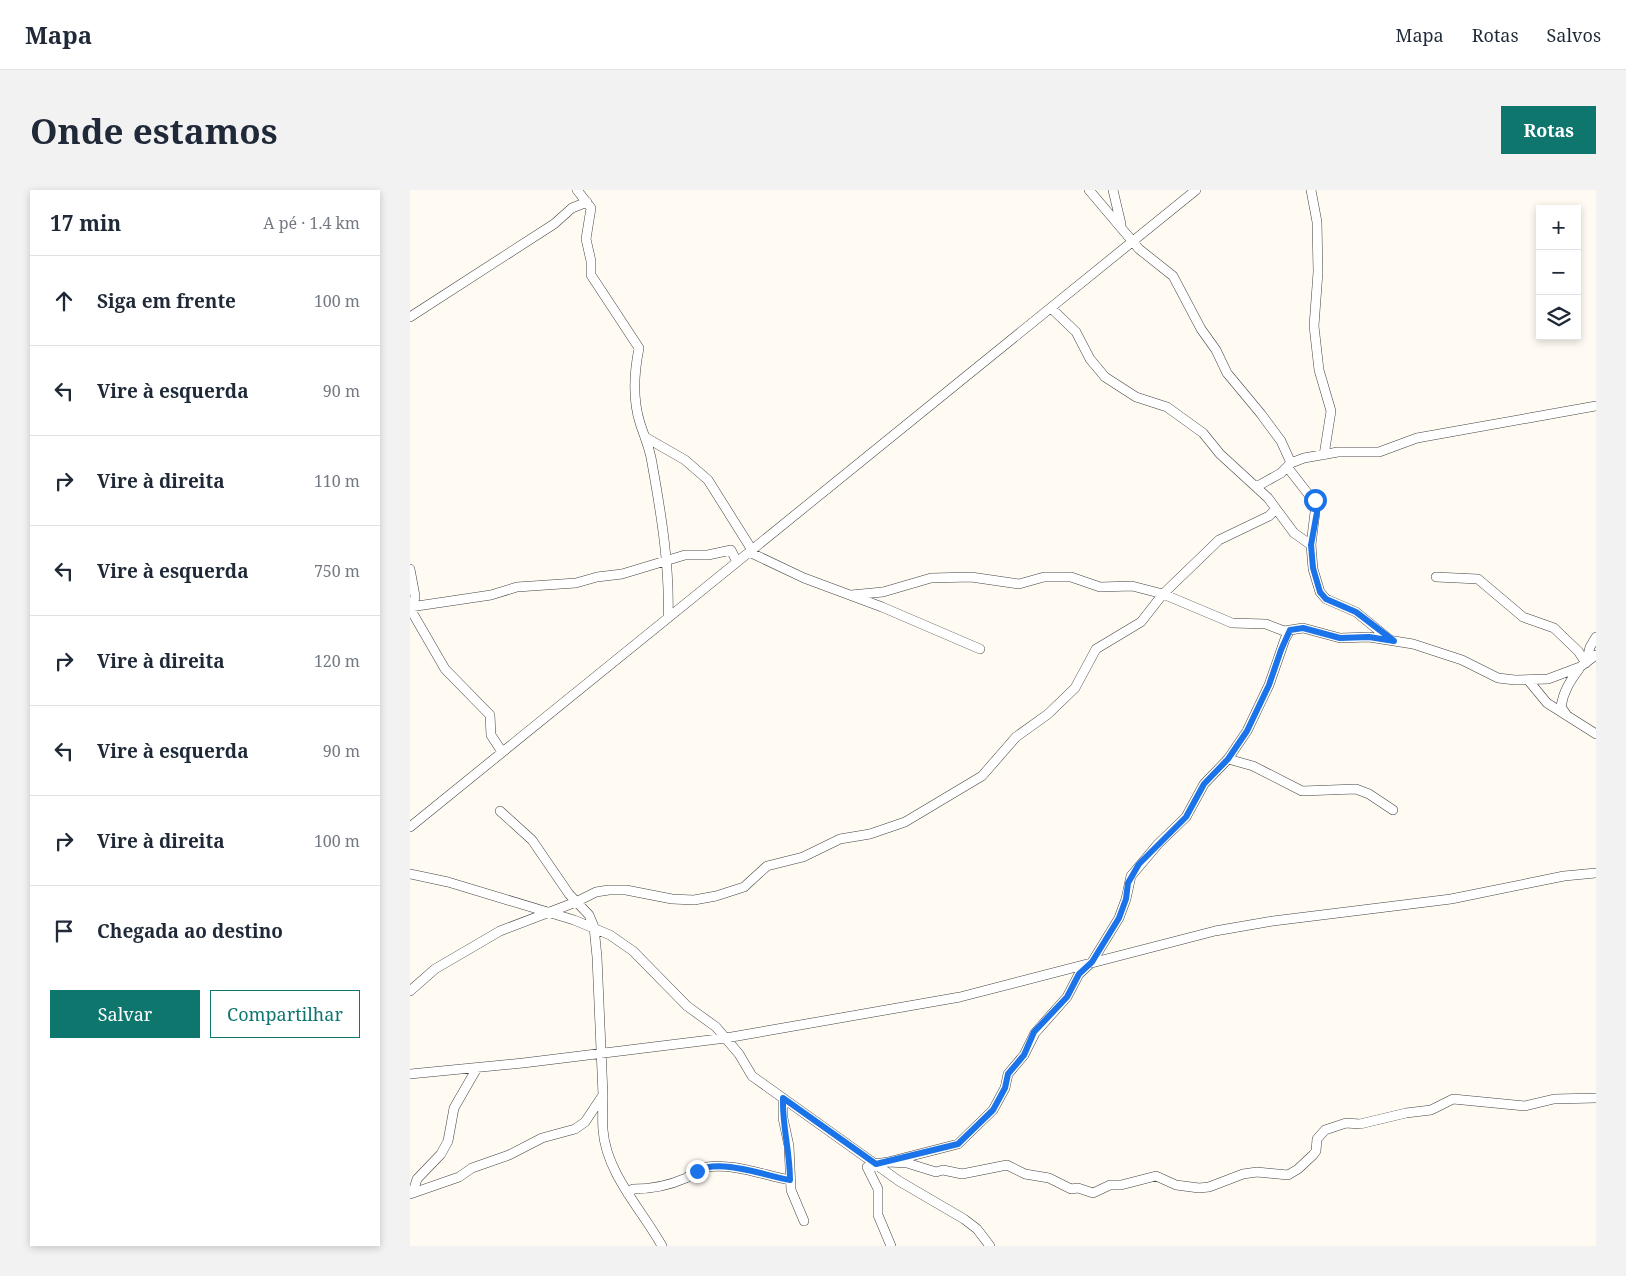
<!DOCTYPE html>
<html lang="pt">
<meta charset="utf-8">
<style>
:root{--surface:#fff;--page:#f2f2f3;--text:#1f2937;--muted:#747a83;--line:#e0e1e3;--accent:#0f766e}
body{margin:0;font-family:"Noto Serif",serif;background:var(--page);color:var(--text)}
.controls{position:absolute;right:15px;top:15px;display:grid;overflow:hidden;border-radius:0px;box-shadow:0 2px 8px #0003}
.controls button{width:45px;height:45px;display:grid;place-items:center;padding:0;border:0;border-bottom:1px solid var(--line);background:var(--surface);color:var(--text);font:25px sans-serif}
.stop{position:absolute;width:15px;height:15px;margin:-11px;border:4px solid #1a73e8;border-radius:50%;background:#fff}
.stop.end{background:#1a73e8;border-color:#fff;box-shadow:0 1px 5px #0008}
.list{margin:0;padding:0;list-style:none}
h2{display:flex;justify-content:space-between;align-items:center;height:65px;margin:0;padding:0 20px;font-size:21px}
h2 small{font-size:16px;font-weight:400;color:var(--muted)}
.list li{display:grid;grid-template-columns:32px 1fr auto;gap:15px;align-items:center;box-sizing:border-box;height:90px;padding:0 20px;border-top:1px solid var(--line)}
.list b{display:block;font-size:19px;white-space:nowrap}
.list em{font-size:16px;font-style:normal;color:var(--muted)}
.actions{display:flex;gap:10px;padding:15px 20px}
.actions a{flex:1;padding:11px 0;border:1px solid var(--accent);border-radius:0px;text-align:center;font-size:18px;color:var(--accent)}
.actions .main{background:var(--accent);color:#fff}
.icon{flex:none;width:28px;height:28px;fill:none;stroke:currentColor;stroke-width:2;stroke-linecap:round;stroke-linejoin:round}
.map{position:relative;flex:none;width:1186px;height:1056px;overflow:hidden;border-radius:0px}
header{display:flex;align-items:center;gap:30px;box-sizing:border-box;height:70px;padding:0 25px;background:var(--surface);border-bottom:1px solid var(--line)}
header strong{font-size:24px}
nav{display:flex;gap:28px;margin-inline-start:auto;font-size:18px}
.intro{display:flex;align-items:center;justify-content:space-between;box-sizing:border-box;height:120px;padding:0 30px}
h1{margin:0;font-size:35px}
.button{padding:12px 22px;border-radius:0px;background:var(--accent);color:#fff;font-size:18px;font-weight:700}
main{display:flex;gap:30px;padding:0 30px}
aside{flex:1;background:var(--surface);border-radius:0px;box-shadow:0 2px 8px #0003}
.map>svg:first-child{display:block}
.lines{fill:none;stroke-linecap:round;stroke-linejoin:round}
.minor-casing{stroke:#424242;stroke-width:10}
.minor{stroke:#fff;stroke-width:9}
.route{stroke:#1a73e8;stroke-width:6}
</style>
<header>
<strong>Mapa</strong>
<nav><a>Mapa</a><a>Rotas</a><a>Salvos</a></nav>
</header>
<div class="intro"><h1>Onde estamos</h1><a class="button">Rotas</a></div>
<main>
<aside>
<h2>17 min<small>A pé · 1.4 km</small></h2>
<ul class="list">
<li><svg class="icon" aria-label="ahead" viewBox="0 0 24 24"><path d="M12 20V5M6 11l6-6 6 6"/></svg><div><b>Siga em frente</b></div><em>100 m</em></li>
<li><svg class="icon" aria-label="left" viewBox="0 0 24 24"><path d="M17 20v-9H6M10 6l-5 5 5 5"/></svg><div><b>Vire à esquerda</b></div><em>90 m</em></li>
<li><svg class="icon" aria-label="right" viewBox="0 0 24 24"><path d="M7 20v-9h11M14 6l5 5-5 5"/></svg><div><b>Vire à direita</b></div><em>110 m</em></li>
<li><svg class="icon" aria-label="left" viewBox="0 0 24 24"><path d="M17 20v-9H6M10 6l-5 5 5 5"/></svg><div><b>Vire à esquerda</b></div><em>750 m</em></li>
<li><svg class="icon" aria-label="right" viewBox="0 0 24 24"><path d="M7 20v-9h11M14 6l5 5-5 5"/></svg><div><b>Vire à direita</b></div><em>120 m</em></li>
<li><svg class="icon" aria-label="left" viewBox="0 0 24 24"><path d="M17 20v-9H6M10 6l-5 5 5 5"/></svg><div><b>Vire à esquerda</b></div><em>90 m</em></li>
<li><svg class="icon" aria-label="right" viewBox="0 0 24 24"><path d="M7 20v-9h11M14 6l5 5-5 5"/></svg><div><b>Vire à direita</b></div><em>100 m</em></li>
<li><svg class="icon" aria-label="arrive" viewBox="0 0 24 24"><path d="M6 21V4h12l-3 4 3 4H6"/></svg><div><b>Chegada ao destino</b></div></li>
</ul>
<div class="actions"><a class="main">Salvar</a><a>Compartilhar</a></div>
</aside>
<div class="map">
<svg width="1186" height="1056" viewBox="0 0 1186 1056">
<rect width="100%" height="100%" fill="#fffbf2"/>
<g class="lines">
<defs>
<path id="minor" d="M 167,0 L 181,18 L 176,49 L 181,71 L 181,85 L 229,158 C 224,183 222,208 230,233 C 234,246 240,258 242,273 C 251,323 260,377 258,428
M 679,0 L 729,59 L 763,86 L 791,139 L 806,160 L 817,183 L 851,224 L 871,251 L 881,273
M 703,0 L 711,34
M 901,0 L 907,32 L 908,82 L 904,136 L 909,180 L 921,221 L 914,265
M 641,118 L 666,142 L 680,169 L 695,187 L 726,207 L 757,217 L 793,243 L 810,264 L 858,308 L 884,343 L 901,355
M 0,127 L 144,34 L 162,18 L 177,12
M 235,247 L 275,270 L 298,290 L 342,360
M 878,278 L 906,314 L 901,355 L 903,379 L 910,402 L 916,409 L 946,422 L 979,449
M 846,297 L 871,283 L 881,273 L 894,268 L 928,262 L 969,262 L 1007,248 L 1186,216
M 339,362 L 394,388 L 472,417 L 570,459
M 0,379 L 5,406 L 2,422 L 35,479 L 80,525 L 81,545 L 92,562
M 1026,387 L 1068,389 L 1113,427 L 1144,438 L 1168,461 L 1176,473 L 1180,457 L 1186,447
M 441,405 L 473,402 L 521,388 L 561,387 L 609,394 L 634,387 L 661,387 L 690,397 L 722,396 L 753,404 L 822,433 L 856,434 L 874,441 L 893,438 L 930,448 L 959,447 L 1003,454 L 1052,470 L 1088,488 L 1105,490 L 1138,489 L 1170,477 L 1186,465
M 0,417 L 81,405 L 107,397 L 166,393 L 187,387 L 212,384 L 275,365 L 298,365 L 321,360 L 327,372
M 1118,490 L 1137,513 L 1186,544
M 1156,524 L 1151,517 C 1153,502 1160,491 1169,479
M 818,569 L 843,576 L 892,601 L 946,599 L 959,604 L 983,620
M 0,637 L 786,0
M 0,684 L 38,692 L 164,730 L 200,745 L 223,761 L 277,816 L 306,837 L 329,864 L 342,886 L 489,991 L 554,1029 L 567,1039 L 580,1056
M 0,801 L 25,779 L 90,741 L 166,712 L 186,702 L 199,700 L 216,700 L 262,709 L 284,710 L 306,706 L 334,697 L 357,676 L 393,667 L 430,649 L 460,644 L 495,632 L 572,586 L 606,547 L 638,524 L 665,498 L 686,459 L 731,432 L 753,404 L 809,350 L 859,326 L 866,319
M 0,884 L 113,873 L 316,848 L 550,807 L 805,741 L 863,731 L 1041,709 L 1154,686 L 1186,683
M 193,906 C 193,917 192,929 193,940 C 196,983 232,1020 252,1056
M 373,908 L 373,928 L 379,956 L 381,1000 L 394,1031
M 478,972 L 497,973 L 526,982 L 533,980 L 552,984 L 597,975 L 615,984 L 639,988 L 661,999 L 668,998 L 683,1003 L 700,995 L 711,995 L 746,986 L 766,995 L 789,998 L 799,997 L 833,984 L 847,982 L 878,985 L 888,979 L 903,965 L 906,961 L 907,949 L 915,940 L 936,933 L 950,934 L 996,923 L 1021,920 L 1043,909 L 1115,916 L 1144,909 L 1186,908
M 457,977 L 468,999 L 468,1025 L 481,1056
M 459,981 L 465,974 L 478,972 L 548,954 L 583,920 L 595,898 L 598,884 L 614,865 L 625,843 L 657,807 L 669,784 L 682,772 L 709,728 L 716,709 L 721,686 L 748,654 L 776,627 L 794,594 L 818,569 L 837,541 L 859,495 L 875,449 L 880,440
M 3,1002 L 7,989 L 31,964 L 38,951 L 44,918 L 67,878
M 0,1004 L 49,987 L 62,978 L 99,965 L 132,948 L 165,939 L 175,932 L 193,905 L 187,767 L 184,737 L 179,725 L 159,704 L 122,650 L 90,621
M 218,1004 L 223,999 C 242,999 258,996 276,988 C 283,984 288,979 296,977 C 324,973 353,985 380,990"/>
</defs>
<use href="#minor" class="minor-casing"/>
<use href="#minor" class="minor"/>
</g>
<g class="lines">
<path class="route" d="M 287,981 C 310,968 356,986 380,990 C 380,961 372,936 373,908 L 466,974 L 548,954 L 583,920 L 595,898 L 598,884 L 614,865 L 624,842 L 657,807 L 669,784 L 682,772 L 709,728 L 716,709 L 718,693 L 729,674 L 776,627 L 794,594 L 818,569 L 837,541 L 859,495 L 871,460 L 880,440 L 893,438 L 930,448 L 959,447 L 984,451 L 946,422 L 916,409 L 910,402 L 903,378 L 901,355 L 907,322 L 905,310"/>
</g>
</svg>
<div class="controls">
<button>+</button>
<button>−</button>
<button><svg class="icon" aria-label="layers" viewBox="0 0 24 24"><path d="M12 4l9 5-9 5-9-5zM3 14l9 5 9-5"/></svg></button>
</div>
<div class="stop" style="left:905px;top:310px"></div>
<div class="stop end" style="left:287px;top:981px"></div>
</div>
</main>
